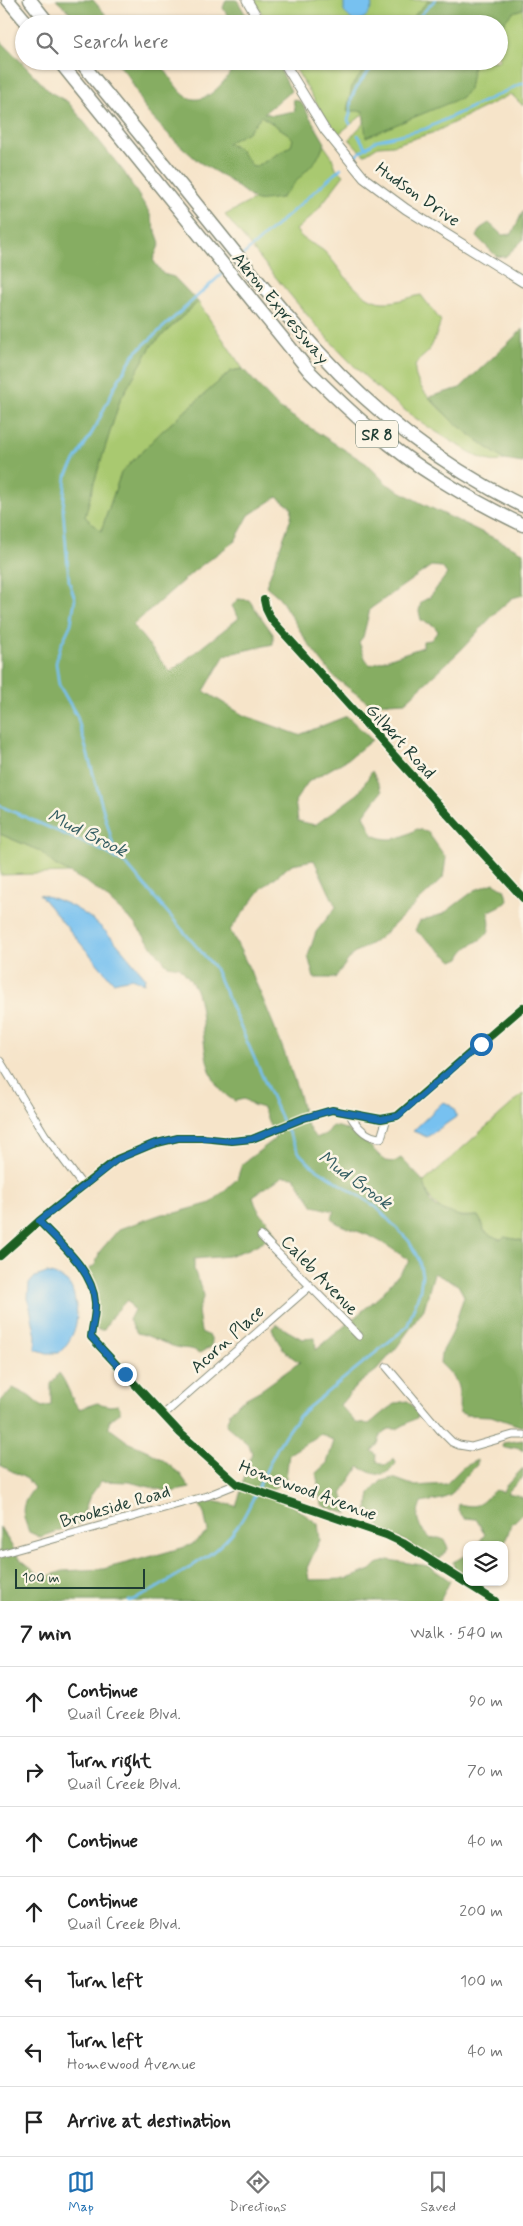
<!DOCTYPE html>
<meta charset="utf-8">
<style>
:root{--surface:#fff;--page:#f6f6f6;--text:#222;--muted:#767676;--line:#e0e0e0;--accent:#1f6fb2}
body{margin:0;font-family:Mynerve,sans-serif;background:var(--page);color:var(--text)}
.controls{position:absolute;right:15px;bottom:15px;display:grid;overflow:hidden;border-radius:10px;box-shadow:0 1px 4px #0004}
.controls button{width:45px;height:45px;display:grid;place-items:center;padding:0;border:0;border-bottom:1px solid var(--line);background:var(--surface);color:var(--text);font:25px sans-serif}
.scale{position:absolute;left:15px;bottom:12px;width:130px;box-sizing:border-box;padding-left:5px;border:2px solid #1f3d34;border-top:0;font-size:14px;line-height:18px;white-space:nowrap;color:#1f3d34;-webkit-text-stroke:4px #fcf5e5;paint-order:stroke}
.stop{position:absolute;width:15px;height:15px;margin:-11px;border:4px solid #1f6fb2;border-radius:50%;background:#fff}
.stop.end{background:#1f6fb2;border-color:#fff;box-shadow:0 1px 5px #0008}
.list{margin:0;padding:0;list-style:none}
h2{display:flex;justify-content:space-between;align-items:center;height:65px;margin:0;padding:0 20px;font-size:21px}
h2 small{font-size:16px;font-weight:400;color:var(--muted)}
.list li{display:grid;grid-template-columns:32px 1fr auto;gap:15px;align-items:center;box-sizing:border-box;height:70px;padding:0 20px;border-top:1px solid var(--line)}
.list b{display:block;font-size:19px;white-space:nowrap}
.list p{margin:0;font-size:16px;white-space:nowrap;color:var(--muted)}
.list em{font-size:16px;font-style:normal;color:var(--muted)}
.icon{flex:none;width:28px;height:28px;fill:none;stroke:currentColor;stroke-width:2;stroke-linecap:round;stroke-linejoin:round}
.map{position:relative;flex:none;width:523px;height:1601px;overflow:hidden}
.search{position:absolute;background:var(--surface);box-shadow:0 1px 4px #0004;left:15px;right:15px;top:15px;height:55px;display:flex;align-items:center;gap:12px;box-sizing:border-box;padding:0 18px;border-radius:28px;color:var(--muted);font-size:19px}
.sheet{height:555px;background:var(--surface)}
nav{display:flex;justify-content:space-around;align-items:center;box-sizing:border-box;height:70px;border-top:1px solid var(--line);background:var(--surface);font-size:14px;color:var(--muted)}
nav a{display:grid;justify-items:center;gap:2px}
nav .on{color:var(--accent)}
.map>svg:first-child{display:block}
.green{fill:#a9c970;stroke:#648352}
.forest{fill:#86ad62;stroke:#52754b;fill-rule:evenodd}
.water{fill:#77c1f0;stroke:#4b7f92}
.lines{fill:none;stroke-linecap:round;stroke-linejoin:round}
.stream{stroke:#77c1f0;stroke-width:2.5}
.minor-casing{stroke:#8a907e;stroke-width:9}
.tertiary-casing{stroke:#8a907e;stroke-width:11}
.motorway-casing{stroke:#8a907e;stroke-width:15}
.minor{stroke:#fff;stroke-width:7}
.tertiary{stroke:#fff;stroke-width:9}
.motorway{stroke:#fff;stroke-width:12}
.cycleway-casing{stroke:#fcf5e5;stroke-width:11}
.cycleway{stroke:#1b5e20;stroke-width:8}
.route{stroke:#1f6fb2;stroke-width:6}
.labels{text-anchor:middle;stroke-width:5;stroke-linejoin:round;paint-order:stroke}
.shield{fill:#fcf5e5;stroke:#617469;stroke-width:1}
.shield-label{font-size:16px;font-weight:bold;fill:#1f3d34}
.street-label{font-size:18px;fill:#1f3d34;stroke:#fcf5e5}
.water-label{font-size:19px;font-style:italic;fill:#355e63;stroke:#fcf5e5}
</style>
<div class="map">
<svg width="523" height="1601" viewBox="0 0 523 1601">
<rect width="100%" height="100%" fill="#fcf5e5"/>
<filter id="ink" filterUnits="userSpaceOnUse"><feTurbulence type="fractalNoise" baseFrequency=".02" numOctaves="2"/><feDisplacementMap in="SourceGraphic" scale="10" xChannelSelector="R" yChannelSelector="G"/><feConvolveMatrix kernelMatrix="1 2 1 2 8 2 1 2 1" color-interpolation-filters="sRGB"/></filter>
<filter id="wash" filterUnits="userSpaceOnUse"><feTurbulence type="fractalNoise" baseFrequency=".0096" numOctaves="4" result="noise"/><feDisplacementMap in="SourceGraphic" scale="20" xChannelSelector="R" yChannelSelector="G"/><feGaussianBlur stdDeviation="1.12" result="paint"/><feColorMatrix in="noise" values="0 0 0 0 0 0 0 0 0 0 0 0 0 0 0 0 0 1.4 0 .05"/><feComposite in="paint" operator="in"/></filter>
<g filter="url(#wash)">
<rect width="100%" height="100%" fill="#f6e4c9"/>
<path class="green" d="M 254,0 L 466,0 L 446,24 L 268,24 Z
M 523,0 L 523,106 L 511,94 L 435,132 L 393,145 L 378,146 L 364,155 L 349,139 L 420,61 L 499,61 L 499,24 Z
M 291,61 L 413,61 L 360,117 L 336,136 Z
M 261,116 L 287,133 L 293,139 L 291,146 C 279,152 264,164 253,167 L 239,149 L 227,143 L 248,132 Z
M 318,137 L 332,157 L 336,168 L 344,175 L 315,213 L 296,230 C 305,244 316,243 326,253 C 341,269 360,304 387,302 C 398,302 410,297 421,295 L 441,321 C 437,332 434,344 427,353 C 424,356 418,360 416,364 C 405,393 485,445 504,460 C 487,466 471,452 456,444 C 438,433 418,421 402,408 C 333,355 281,282 225,215 L 255,199 Z
M 198,302 L 243,369 L 231,371 L 160,433 L 121,473 L 101,531 L 85,517 L 93,486 L 120,400 L 152,345 Z
M 0,834 L 40,851 L 55,865 L 70,873 L 0,875 Z
M 523,1094 L 523,1241 C 506,1235 503,1245 484,1231 L 483,1225 L 478,1216 C 449,1218 431,1211 424,1182 Z"/>
<path class="forest" d="M 56,0 L 93,0 L 114,24 L 83,24 Z
M 226,0 L 237,0 L 251,24 L 233,24 L 223,8 Z
M 429,0 L 523,0 L 523,9 L 513,12 L 499,28 L 499,24 L 406,24 Z
M 0,40 L 50,92 L 68,102 L 124,172 L 149,212 L 160,243 L 153,260 L 163,274 L 174,277 L 198,302 L 152,345 L 120,400 L 93,486 L 85,517 L 101,531 L 121,473 L 160,433 L 231,371 L 243,369 L 279,408 L 367,464 L 387,484 L 421,503 L 523,552 L 523,595 L 512,598 L 495,613 L 461,650 L 405,702 L 370,704 L 334,677 L 309,645 L 279,597 L 266,586 L 291,518 L 292,508 L 277,497 L 249,515 L 235,541 L 195,570 L 133,625 L 170,672 L 239,618 L 232,606 L 238,599 L 249,600 L 273,634 L 273,644 L 225,655 L 204,691 L 243,715 L 299,735 L 347,716 L 372,740 L 348,759 L 308,782 L 295,801 L 298,821 L 315,825 L 359,793 L 372,771 L 382,791 L 364,815 L 373,835 C 391,843 401,838 417,829 L 427,831 L 446,858 L 443,878 L 380,938 L 352,955 L 335,978 L 314,978 L 308,956 L 316,932 L 336,907 L 314,860 L 292,864 L 262,888 L 230,930 C 256,979 278,1033 296,1085 C 303,1104 302,1123 316,1138 L 328,1133 L 332,1126 C 353,1127 371,1147 385,1161 L 394,1162 L 401,1158 L 424,1182 L 430,1201 L 435,1207 L 462,1217 L 478,1216 L 483,1225 L 484,1231 L 500,1240 L 505,1237 L 523,1241 L 523,1427 L 491,1416 L 466,1415 L 459,1412 C 460,1385 459,1381 440,1363 L 441,1354 L 452,1334 L 464,1296 L 458,1285 L 434,1273 L 424,1309 L 397,1347 L 377,1370 L 357,1385 L 340,1405 L 356,1423 L 369,1424 C 381,1415 392,1401 408,1401 L 417,1412 L 418,1417 L 397,1429 L 389,1429 L 381,1435 L 378,1444 L 372,1451 L 376,1454 L 377,1461 L 383,1465 L 389,1464 L 394,1458 L 396,1463 C 385,1480 375,1475 359,1467 L 342,1493 L 348,1514 L 323,1506 C 317,1495 319,1485 316,1473 L 327,1463 L 334,1441 L 321,1434 L 289,1454 L 286,1478 L 268,1494 L 290,1504 L 318,1524 L 320,1540 L 307,1568 L 309,1580 L 347,1579 L 371,1570 L 377,1564 L 388,1560 L 429,1566 L 450,1581 L 440,1601 L 0,1601 L 0,1527 L 20,1559 L 39,1574 L 48,1576 L 63,1571 L 103,1569 L 153,1556 L 191,1545 L 208,1532 L 204,1513 L 199,1503 L 207,1500 L 236,1506 C 243,1488 245,1470 252,1453 L 249,1445 L 226,1425 L 230,1412 L 241,1401 L 261,1390 L 300,1362 C 287,1356 277,1343 272,1328 L 276,1324 L 302,1339 L 315,1338 L 316,1350 L 380,1296 L 410,1261 C 397,1252 384,1243 370,1236 C 356,1230 343,1228 331,1219 L 334,1211 L 314,1206 L 294,1177 L 283,1176 L 253,1196 C 257,1217 271,1219 275,1235 L 249,1249 L 228,1256 L 194,1259 L 194,1270 L 204,1295 L 198,1311 L 201,1332 L 210,1336 L 212,1341 L 211,1347 L 199,1353 C 193,1348 188,1349 180,1348 C 165,1345 152,1336 137,1333 L 129,1320 L 134,1310 L 127,1300 L 112,1316 L 104,1330 L 98,1330 L 92,1326 L 95,1303 L 85,1272 L 95,1265 L 100,1251 L 119,1229 L 162,1214 L 175,1213 L 211,1203 L 237,1179 L 242,1164 L 275,1139 L 263,1108 L 253,1105 L 244,1099 L 235,1101 C 196,1081 208,1026 197,993 C 194,983 186,975 180,967 L 167,965 L 133,922 L 106,897 L 88,883 L 55,865 L 40,851 L 0,834 ZM 431,566 L 442,567 L 447,574 L 430,597 L 421,602 L 419,611 L 421,620 L 433,625 L 438,631 L 431,640 L 423,641 L 423,647 L 370,665 L 365,658 L 359,642 L 363,637 L 370,609 Z
M 116,61 L 157,61 C 167,70 172,83 181,92 C 199,111 220,88 230,73 L 227,61 L 276,61 L 291,91 L 264,113 L 273,115 L 295,111 L 293,99 L 301,102 L 325,143 L 317,159 L 281,198 L 256,201 L 226,178 L 199,162 L 173,139 L 147,112 L 129,77 ZM 261,116 L 287,133 L 293,139 L 291,146 C 279,152 264,164 253,167 L 239,149 L 227,143 L 248,132 Z
M 372,61 L 474,61 L 469,89 L 461,98 L 366,137 L 363,111 L 347,111 L 352,85 Z
M 523,211 L 523,240 L 505,257 L 496,256 L 477,237 L 481,228 L 489,223 L 502,235 L 512,234 Z
M 523,329 L 523,463 L 504,460 L 452,421 L 429,397 L 460,388 Z
M 494,883 L 504,889 L 508,899 L 506,903 L 488,912 C 497,946 470,935 460,958 L 453,961 L 415,930 L 420,921 L 443,914 L 475,890 Z
M 59,1373 C 68,1384 70,1398 79,1409 L 97,1403 L 110,1406 L 118,1405 L 120,1408 L 120,1413 L 109,1421 L 109,1428 L 128,1442 L 148,1451 L 163,1460 L 180,1474 L 190,1488 L 171,1492 L 129,1482 L 101,1481 L 89,1498 L 80,1523 L 40,1537 L 29,1532 C 21,1511 20,1506 34,1488 L 27,1479 L 0,1465 L 0,1402 L 13,1388 L 29,1396 L 42,1407 L 51,1405 L 51,1384 Z
M 523,1440 L 523,1451 L 517,1447 L 509,1449 L 502,1447 L 503,1443 Z
M 477,1460 L 477,1465 L 462,1480 L 451,1495 L 442,1499 L 421,1503 C 414,1522 418,1525 431,1539 C 440,1536 446,1539 448,1549 L 440,1559 L 433,1560 L 407,1542 L 383,1530 L 367,1515 L 370,1493 L 381,1481 L 393,1478 L 415,1486 L 446,1484 L 463,1467 Z
M 523,1468 L 523,1477 L 507,1493 L 517,1495 L 523,1498 L 523,1513 L 511,1525 L 504,1545 L 477,1545 L 485,1534 L 476,1519 L 464,1518 L 458,1510 L 459,1504 C 480,1509 480,1503 495,1490 L 503,1492 L 505,1487 Z
M 467,1555 L 467,1578 L 455,1571 L 453,1562 Z"/>
<path class="water" d="M 344,0 L 370,0 L 372,6 C 369,15 364,20 354,22 L 344,12 Z
M 39,894 C 93,908 111,937 145,977 L 144,983 L 131,978 L 113,982 Z
M 443,1102 C 449,1103 457,1110 456,1117 L 427,1137 L 413,1131 Z
M 47,1273 C 54,1275 62,1277 68,1283 C 72,1287 74,1295 75,1301 C 80,1322 74,1338 59,1353 L 47,1353 L 35,1349 L 36,1336 L 28,1298 L 29,1284 L 35,1277 Z"/>
<g class="lines">
<path class="stream" d="M 412,24 L 435,0
M 350,124 L 348,120 C 352,112 350,108 351,101 C 354,86 369,72 378,61
M 358,135 L 366,148
M 355,156 L 377,140 L 425,129 L 523,83
M 243,255 L 341,168
M 0,806 L 105,852 L 127,865 L 214,967 L 283,1123 L 300,1154 L 311,1165 L 376,1207 L 409,1241 L 419,1260 L 422,1275 L 420,1291 L 407,1327 L 304,1411 C 275,1440 264,1480 244,1516 C 228,1545 201,1561 173,1578 C 159,1587 145,1596 129,1601
M 117,859 L 77,716 L 59,685 L 56,663 L 60,647 L 71,624 L 75,599 L 69,581 L 63,509 L 66,476 L 96,426 L 115,386 L 134,354 L 224,272"/>
</g>
</g>
<g filter="url(#ink)">
<g class="lines">
<defs>
<path id="minor" d="M 264,600 L 266,609 L 271,619 L 523,898
M 0,1061 L 45,1135 L 83,1186
M 349,1113 C 356,1126 366,1138 381,1138 L 387,1118
M 39,1221 C 60,1244 93,1270 95,1302 C 96,1313 92,1326 91,1337 L 180,1433 L 237,1484 L 386,1535 L 403,1543 L 495,1601
M 261,1236 L 359,1336
M 0,1256 L 39,1221 L 117,1159 L 153,1144 L 178,1138 L 202,1138 L 232,1141 L 252,1139 L 304,1118 L 332,1110 L 381,1119 L 397,1116 L 523,1007
M 387,1367 L 440,1430 L 452,1442 L 459,1445 L 471,1447 L 513,1435 L 523,1435
M 163,1415 L 310,1286
M 0,1554 L 207,1496 L 237,1484"/>
<path id="tertiary" d="M 247,0 L 261,24
M 283,61 L 325,130 L 364,178 L 406,209 L 523,282"/>
<path id="motorway" d="M 8,0 L 28,24
M 30,0 L 49,24
M 59,61 L 310,372 C 349,411 391,450 439,479 C 466,496 494,511 523,525
M 80,61 C 125,116 169,170 213,225 C 247,267 280,310 317,350 C 375,414 446,468 523,506"/>
</defs>
<use href="#minor" class="minor-casing"/>
<use href="#tertiary" class="tertiary-casing"/>
<use href="#motorway" class="motorway-casing"/>
<use href="#minor" class="minor"/>
<use href="#tertiary" class="tertiary"/>
<use href="#motorway" class="motorway"/>
<defs>
<path id="cycleway" d="M 264,600 L 266,609 L 271,619 L 523,898
M 39,1221 C 60,1244 93,1270 95,1302 C 96,1313 92,1326 91,1337 L 180,1433 L 237,1484 L 386,1535 L 403,1543 L 495,1601
M 0,1256 L 39,1221 L 117,1159 L 153,1144 L 178,1138 L 202,1138 L 232,1141 L 252,1139 L 304,1118 L 332,1110 L 381,1119 L 397,1116 L 523,1007"/>
</defs>
<use href="#cycleway" class="cycleway-casing"/>
<use href="#cycleway" class="cycleway"/>
</g>
</g>
<g class="lines" filter="url(#ink)">
<path class="route" d="M 125,1374 L 91,1337 C 92,1326 96,1313 95,1302 C 93,1270 60,1244 39,1221 L 118,1159 L 153,1144 L 178,1138 L 202,1138 L 232,1141 L 252,1139 L 304,1118 L 332,1110 L 381,1119 L 398,1116 L 481,1044"/>
</g>
<g class="labels">
<rect class="shield" x="356" y="420.5" width="42" height="27" rx="4"/>
<g class="shield-label">
<text x="377" y="440">SR 8</text>
</g>
<g class="street-label">
<text transform="translate(418 194) rotate(35)" y="6">Hudson Drive</text>
<text transform="translate(281 308) rotate(50)" y="6">Akron Expressway</text>
<text transform="translate(401 741) rotate(48)" y="6">Gilbert Road</text>
<text transform="translate(320 1275) rotate(46)" y="6">Caleb Avenue</text>
<text transform="translate(227 1339) rotate(-42)" y="6">Acorn Place</text>
<text transform="translate(308 1490) rotate(20)" y="6">Homewood Avenue</text>
<text transform="translate(115 1506) rotate(-16)" y="6">Brookside Road</text>
</g>
<g class="water-label">
<text transform="translate(88 832) rotate(26)" y="7">Mud Brook</text>
<text transform="translate(356 1179) rotate(36)" y="7">Mud Brook</text>
</g>
</g>
</svg>
<div class="controls">
<button><svg class="icon" aria-label="layers" viewBox="0 0 24 24"><path d="M12 4l9 5-9 5-9-5zM3 14l9 5 9-5"/></svg></button>
</div>
<div class="scale">100 m</div>
<div class="stop" style="left:481px;top:1044px"></div>
<div class="stop end" style="left:125px;top:1374px"></div>
<div class="search"><svg class="icon" aria-label="search" viewBox="0 0 24 24"><circle cx="10" cy="10" r="6"/><path d="M15 15l6 6"/></svg>Search here</div>
</div>
<section class="sheet">
<h2>7 min<small>Walk · 540 m</small></h2>
<ul class="list">
<li><svg class="icon" aria-label="ahead" viewBox="0 0 24 24"><path d="M12 20V5M6 11l6-6 6 6"/></svg><div><b>Continue</b><p>Quail Creek Blvd.</p></div><em>90 m</em></li>
<li><svg class="icon" aria-label="right" viewBox="0 0 24 24"><path d="M7 20v-9h11M14 6l5 5-5 5"/></svg><div><b>Turn right</b><p>Quail Creek Blvd.</p></div><em>70 m</em></li>
<li><svg class="icon" aria-label="ahead" viewBox="0 0 24 24"><path d="M12 20V5M6 11l6-6 6 6"/></svg><div><b>Continue</b></div><em>40 m</em></li>
<li><svg class="icon" aria-label="ahead" viewBox="0 0 24 24"><path d="M12 20V5M6 11l6-6 6 6"/></svg><div><b>Continue</b><p>Quail Creek Blvd.</p></div><em>200 m</em></li>
<li><svg class="icon" aria-label="left" viewBox="0 0 24 24"><path d="M17 20v-9H6M10 6l-5 5 5 5"/></svg><div><b>Turn left</b></div><em>100 m</em></li>
<li><svg class="icon" aria-label="left" viewBox="0 0 24 24"><path d="M17 20v-9H6M10 6l-5 5 5 5"/></svg><div><b>Turn left</b><p>Homewood Avenue</p></div><em>40 m</em></li>
<li><svg class="icon" aria-label="arrive" viewBox="0 0 24 24"><path d="M6 21V4h12l-3 4 3 4H6"/></svg><div><b>Arrive at destination</b></div></li>
</ul>
</section>
<nav>
<a class="on"><svg class="icon" aria-label="map" viewBox="0 0 24 24"><path d="M3 6l6-2 6 2 6-2v14l-6 2-6-2-6 2zM9 4v14M15 6v14"/></svg>Map</a>
<a><svg class="icon" aria-label="directions" viewBox="0 0 24 24"><path d="M12 3l9 9-9 9-9-9zM9 14v-3h6M13 9l2 2-2 2"/></svg>Directions</a>
<a><svg class="icon" aria-label="saved" viewBox="0 0 24 24"><path d="M7 4h10v16l-5-4-5 4z"/></svg>Saved</a>
</nav>
